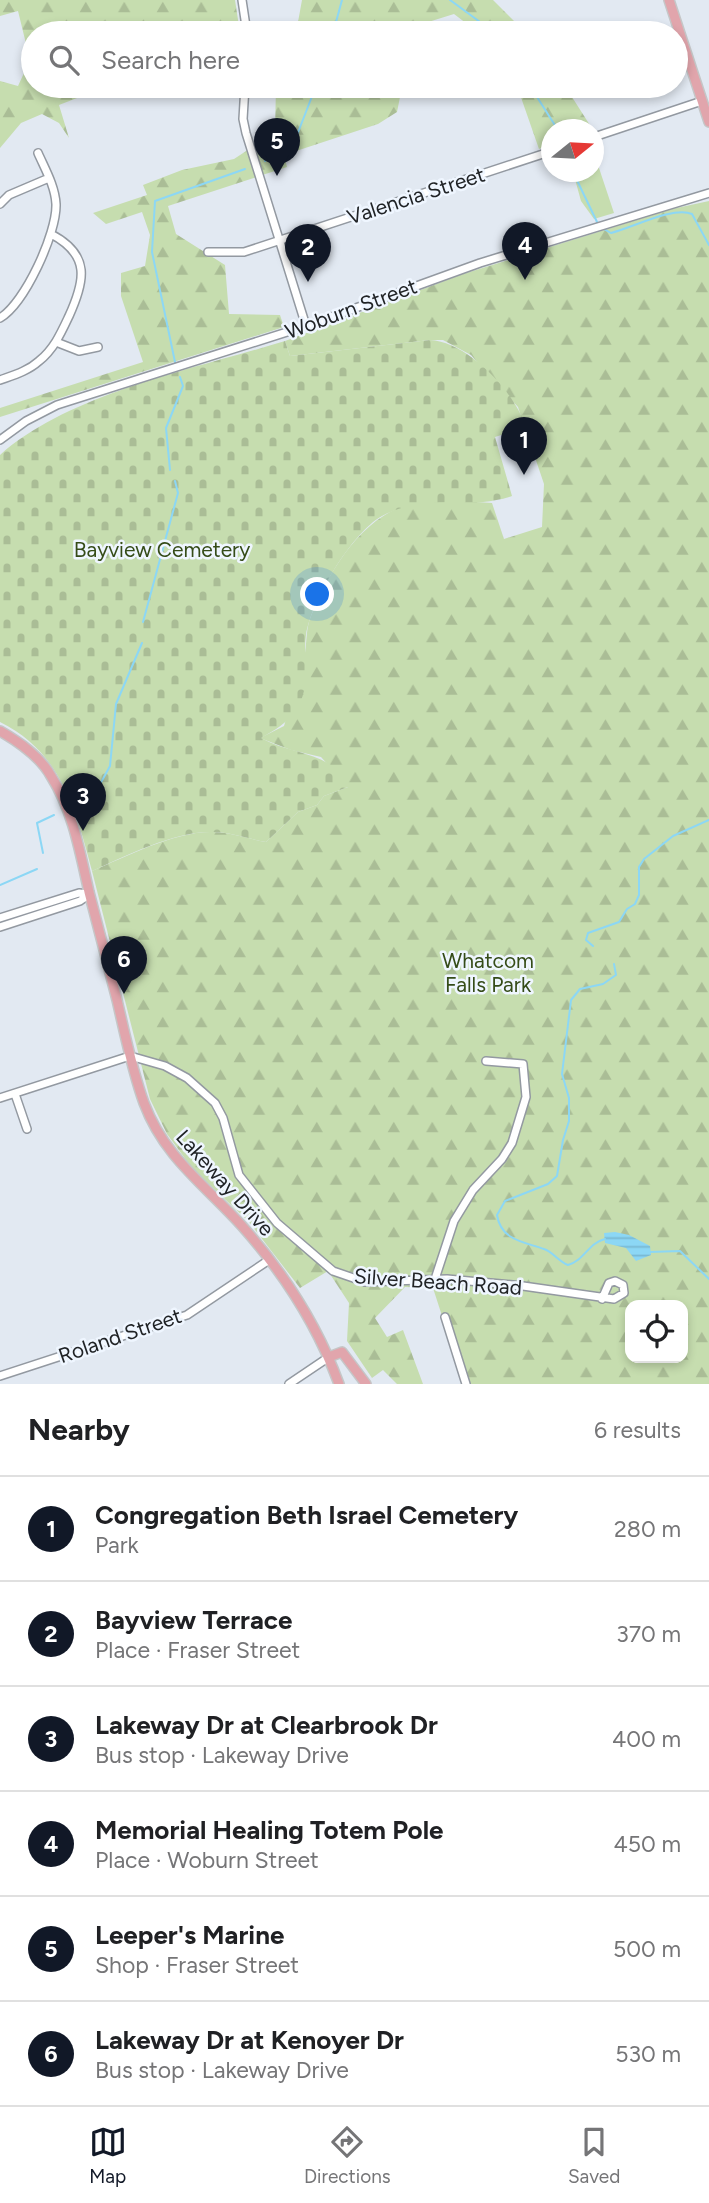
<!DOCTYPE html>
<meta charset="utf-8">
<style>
:root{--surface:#fff;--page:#f2f2f2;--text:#202124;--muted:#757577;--line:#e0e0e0;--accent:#111827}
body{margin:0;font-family:Figtree,sans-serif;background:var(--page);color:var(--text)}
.controls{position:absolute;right:21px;bottom:21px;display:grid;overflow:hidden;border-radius:14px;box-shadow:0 4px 10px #0003}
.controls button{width:63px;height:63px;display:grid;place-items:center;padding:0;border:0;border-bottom:2px solid var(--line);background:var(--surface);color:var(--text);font:35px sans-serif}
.compass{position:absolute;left:541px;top:119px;width:63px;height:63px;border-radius:50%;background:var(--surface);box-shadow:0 4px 10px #0003;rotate:72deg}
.you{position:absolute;left:318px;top:595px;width:24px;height:24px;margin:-18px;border:5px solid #fff;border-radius:50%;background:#1a73e8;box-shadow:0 0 0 10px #1a73e833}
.badge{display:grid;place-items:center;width:46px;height:46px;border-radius:50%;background:var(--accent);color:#fff;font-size:23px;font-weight:700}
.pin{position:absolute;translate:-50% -58px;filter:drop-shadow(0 2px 4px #0008)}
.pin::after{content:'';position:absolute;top:37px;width:24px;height:21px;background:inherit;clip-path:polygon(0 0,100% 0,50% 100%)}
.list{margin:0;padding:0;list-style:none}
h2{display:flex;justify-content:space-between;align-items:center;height:91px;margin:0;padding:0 28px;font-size:30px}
h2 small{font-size:23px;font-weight:400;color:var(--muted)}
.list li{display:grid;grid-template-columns:46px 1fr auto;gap:21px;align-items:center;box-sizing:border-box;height:105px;padding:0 28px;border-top:2px solid var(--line)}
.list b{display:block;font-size:26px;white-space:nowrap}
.list p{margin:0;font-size:23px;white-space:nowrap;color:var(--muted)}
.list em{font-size:23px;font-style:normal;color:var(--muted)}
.icon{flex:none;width:38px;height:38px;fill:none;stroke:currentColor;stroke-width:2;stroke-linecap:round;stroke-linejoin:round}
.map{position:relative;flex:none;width:709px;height:1384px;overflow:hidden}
.search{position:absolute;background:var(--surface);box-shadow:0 4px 10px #0003;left:21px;right:21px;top:21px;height:77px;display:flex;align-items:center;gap:18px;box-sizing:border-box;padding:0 24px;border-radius:38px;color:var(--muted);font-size:26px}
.sheet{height:721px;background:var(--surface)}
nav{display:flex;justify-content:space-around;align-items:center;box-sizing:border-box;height:98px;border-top:2px solid var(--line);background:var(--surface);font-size:19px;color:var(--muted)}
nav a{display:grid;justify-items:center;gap:4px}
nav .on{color:var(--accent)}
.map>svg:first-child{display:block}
.green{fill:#c6ddaf}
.forest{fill:url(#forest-firs);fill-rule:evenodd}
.cemetery{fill:url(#cemetery-stones)}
.water{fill:url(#water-rules)}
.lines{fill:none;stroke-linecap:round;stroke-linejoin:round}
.stream{stroke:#8cd7f5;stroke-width:2}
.minor-casing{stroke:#9399a1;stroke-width:10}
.major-casing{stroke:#c5c6c7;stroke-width:12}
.minor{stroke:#fff;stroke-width:7}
.major{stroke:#e1a5ac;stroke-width:9}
.labels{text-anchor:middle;stroke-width:5;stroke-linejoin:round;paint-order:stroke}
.street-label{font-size:21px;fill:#202326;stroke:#eff6ff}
.park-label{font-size:21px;fill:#354c18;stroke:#eff6ff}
</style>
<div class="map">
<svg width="709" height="1384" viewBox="0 0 709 1384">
<defs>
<pattern id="forest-firs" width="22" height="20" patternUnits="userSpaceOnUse" patternTransform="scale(1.75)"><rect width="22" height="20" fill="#c6ddaf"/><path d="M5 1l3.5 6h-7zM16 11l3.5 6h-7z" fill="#aabd96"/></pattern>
<pattern id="cemetery-stones" width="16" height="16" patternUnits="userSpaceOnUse" patternTransform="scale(1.75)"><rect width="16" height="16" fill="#c6ddaf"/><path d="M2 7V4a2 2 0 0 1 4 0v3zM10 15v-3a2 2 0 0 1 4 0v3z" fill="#aabd96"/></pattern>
<pattern id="water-rules" width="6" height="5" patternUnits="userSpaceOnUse" patternTransform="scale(1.75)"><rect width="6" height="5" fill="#8cd7f5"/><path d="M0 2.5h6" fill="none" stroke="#78b8d2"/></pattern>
</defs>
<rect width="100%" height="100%" fill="#e2e9f2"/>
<path class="green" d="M 594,153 L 614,213 L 594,219 L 581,201 L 573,172 L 594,172 Z"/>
<path class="forest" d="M 0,0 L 235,0 L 240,33 L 33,33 L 33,86 L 108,86 L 59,105 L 69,138 L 59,123 L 42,114 L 21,123 L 0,148 L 0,81 L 18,86 L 30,60 L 18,11 L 0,16 Z
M 302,0 L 493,0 L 526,33 L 479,33 L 454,14 L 393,33 L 296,33 Z
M 276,86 L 398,86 L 401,92 L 397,112 L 378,124 L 284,155 L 287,167 L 168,206 L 176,234 L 225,265 L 229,314 L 280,315 L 284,327 L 0,417 L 0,408 L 143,362 L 121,296 L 121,273 L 145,266 L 150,235 L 142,212 L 106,224 L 93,213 L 147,195 L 143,185 L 182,170 L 234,159 L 275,132 Z
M 517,86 L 565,86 L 593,130 L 552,130 L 551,144 L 539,149 Z
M 709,201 L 709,1384 L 464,1384 L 433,1288 L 405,1287 L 375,1318 L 387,1337 L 403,1330 L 423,1384 L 397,1384 L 383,1370 L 372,1378 L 347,1341 L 349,1303 L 328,1271 L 300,1288 L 249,1222 L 192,1168 L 167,1134 L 150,1099 L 92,871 C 125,857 176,831 212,832 C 230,832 249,839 266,842 L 298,812 L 317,805 L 324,796 L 348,787 L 321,757 L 291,750 L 260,738 L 284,726 C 291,702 302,677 305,653 C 307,640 306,628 311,616 C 327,575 358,523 401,507 C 430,497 462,501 492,503 L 504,539 L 542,527 L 544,484 L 518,407 L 471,355 L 443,340 L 430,340 L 290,356 L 285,341 L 463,274 L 672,209 ZM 630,1305 L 683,1305 L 683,1358 L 630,1358 Z"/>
<path class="cemetery" d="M 430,340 C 468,342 514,391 526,427 L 495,437 L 512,496 C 468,511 427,492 382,516 C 351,533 311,602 306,635 C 304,648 306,660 306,673 C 305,709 290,722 261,738 C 292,755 327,751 348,782 L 348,787 L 324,796 L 317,805 L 298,812 L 266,842 C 249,839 230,832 212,832 C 176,831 125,856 92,871 C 76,810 61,752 0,722 L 0,455 C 70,393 195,369 285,341 L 290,356 Z"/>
<path class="water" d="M 615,1232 L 629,1235 L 650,1246 L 651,1255 L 636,1261 L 626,1248 L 605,1243 L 604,1233 Z"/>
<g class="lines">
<path class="stream" d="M 450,0 L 495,33
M 333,33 L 342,0
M 530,86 L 558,130
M 265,161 L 297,135 L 316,86
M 573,172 L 598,224
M 602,228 L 611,233 C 632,228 673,206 692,214 L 709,245
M 175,362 L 152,252 L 155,201 L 245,169
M 170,470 L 166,428 L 183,386 L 180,377
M 143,622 L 178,493 L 175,481
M 87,808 L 110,766 L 116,704 L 142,643
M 43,853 L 37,823 L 54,815
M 0,885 L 37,869
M 593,946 L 586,940 L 588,933 L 619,922 L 627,909 L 635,904 L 639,895 L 639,867 L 644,859 L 673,836 L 709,820
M 605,1239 C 588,1243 585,1260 568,1265 C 558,1261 553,1252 544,1249 C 525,1242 501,1241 497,1215 L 505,1201 L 548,1184 L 557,1176 L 563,1140 L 569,1121 L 569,1098 L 562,1074 L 571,1000 L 580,989 L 603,984 L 616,975 L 614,964
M 649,1252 L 680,1251 L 709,1279"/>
<defs>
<path id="minor" d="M 242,0 L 247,33
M 245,86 L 243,119 L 246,133 L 306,326
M 594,137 L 702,101
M 0,204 L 9,195 L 49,178
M 208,252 L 244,252 L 552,151
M 0,318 C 25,303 57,233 56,204 C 55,186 45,169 38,153
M 56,342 L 79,351 L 98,347
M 0,380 C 14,375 28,371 39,361 C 54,349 61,333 69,316 C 85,281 91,255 51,234
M 0,440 L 26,421 L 57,405 L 306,326 L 480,263 L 709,193
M 0,918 L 79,893 L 89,894
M 0,927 L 80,901 L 90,894
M 15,1094 L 27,1129
M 0,1098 L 130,1056 L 165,1066 L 187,1078 L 215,1103 L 223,1118 L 239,1175 L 277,1223 L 333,1271 L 365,1282 L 447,1279 L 523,1286 L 614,1299 L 624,1293 L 623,1285 L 615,1281 L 609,1283 L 602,1299
M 435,1279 L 454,1221 L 473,1190 L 502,1159 L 512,1143 L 526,1097 L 523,1064 L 486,1061
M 445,1317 L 466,1384
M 0,1376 L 187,1315 L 269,1260
M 289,1384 L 329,1357"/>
<path id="major" d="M 669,0 L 709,122
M 0,731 C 19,742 40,756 51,776 C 73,811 80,852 89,892 C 98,928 108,964 117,1000 C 125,1034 132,1070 144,1103 C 164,1157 205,1185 242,1226 C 283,1272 318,1327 339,1384
M 329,1357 L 342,1352 L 366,1384"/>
</defs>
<use href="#minor" class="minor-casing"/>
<use href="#major" class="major-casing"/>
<use href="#minor" class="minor"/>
<use href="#major" class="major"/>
</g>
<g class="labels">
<g class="street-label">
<text transform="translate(416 196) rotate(-18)" y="7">Valencia Street</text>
<text transform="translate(351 309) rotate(-20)" y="7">Woburn Street</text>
<text transform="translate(225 1183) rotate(48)" y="7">Lakeway Drive</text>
<text transform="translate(438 1282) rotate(4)" y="7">Silver Beach Road</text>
<text transform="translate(120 1336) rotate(-19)" y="7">Roland Street</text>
</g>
<g class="park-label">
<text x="162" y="557">Bayview Cemetery</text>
<text x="488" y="968">Whatcom<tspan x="488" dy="24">Falls Park</tspan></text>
</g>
</g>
</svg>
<div class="controls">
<button><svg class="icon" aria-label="locate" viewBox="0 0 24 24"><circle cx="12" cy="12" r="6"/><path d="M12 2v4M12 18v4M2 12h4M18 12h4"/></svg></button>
</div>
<svg class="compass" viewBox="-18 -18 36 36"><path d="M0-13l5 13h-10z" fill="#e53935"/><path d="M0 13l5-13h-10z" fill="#757577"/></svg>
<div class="you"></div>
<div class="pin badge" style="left:524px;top:475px">1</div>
<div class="pin badge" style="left:308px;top:282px">2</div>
<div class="pin badge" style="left:83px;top:831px">3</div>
<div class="pin badge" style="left:525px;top:280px">4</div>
<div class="pin badge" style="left:277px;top:176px">5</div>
<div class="pin badge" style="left:124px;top:994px">6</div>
<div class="search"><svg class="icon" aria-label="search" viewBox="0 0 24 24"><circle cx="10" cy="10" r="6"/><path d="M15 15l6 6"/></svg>Search here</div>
</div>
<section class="sheet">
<h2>Nearby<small>6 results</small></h2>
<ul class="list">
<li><span class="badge">1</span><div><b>Congregation Beth Israel Cemetery</b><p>Park</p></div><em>280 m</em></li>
<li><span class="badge">2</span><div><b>Bayview Terrace</b><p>Place · Fraser Street</p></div><em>370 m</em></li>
<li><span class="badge">3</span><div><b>Lakeway Dr at Clearbrook Dr</b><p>Bus stop · Lakeway Drive</p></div><em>400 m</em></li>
<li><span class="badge">4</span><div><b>Memorial Healing Totem Pole</b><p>Place · Woburn Street</p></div><em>450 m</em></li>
<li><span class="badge">5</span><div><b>Leeper's Marine</b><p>Shop · Fraser Street</p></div><em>500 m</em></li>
<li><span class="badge">6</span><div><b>Lakeway Dr at Kenoyer Dr</b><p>Bus stop · Lakeway Drive</p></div><em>530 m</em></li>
</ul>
</section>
<nav>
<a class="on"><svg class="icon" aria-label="map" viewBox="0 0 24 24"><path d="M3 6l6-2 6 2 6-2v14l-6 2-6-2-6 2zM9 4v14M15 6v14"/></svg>Map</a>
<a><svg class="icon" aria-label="directions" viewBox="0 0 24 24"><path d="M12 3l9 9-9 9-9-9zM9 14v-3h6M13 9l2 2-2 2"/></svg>Directions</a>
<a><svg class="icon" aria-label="saved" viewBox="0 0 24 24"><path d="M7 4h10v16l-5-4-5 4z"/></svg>Saved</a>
</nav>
